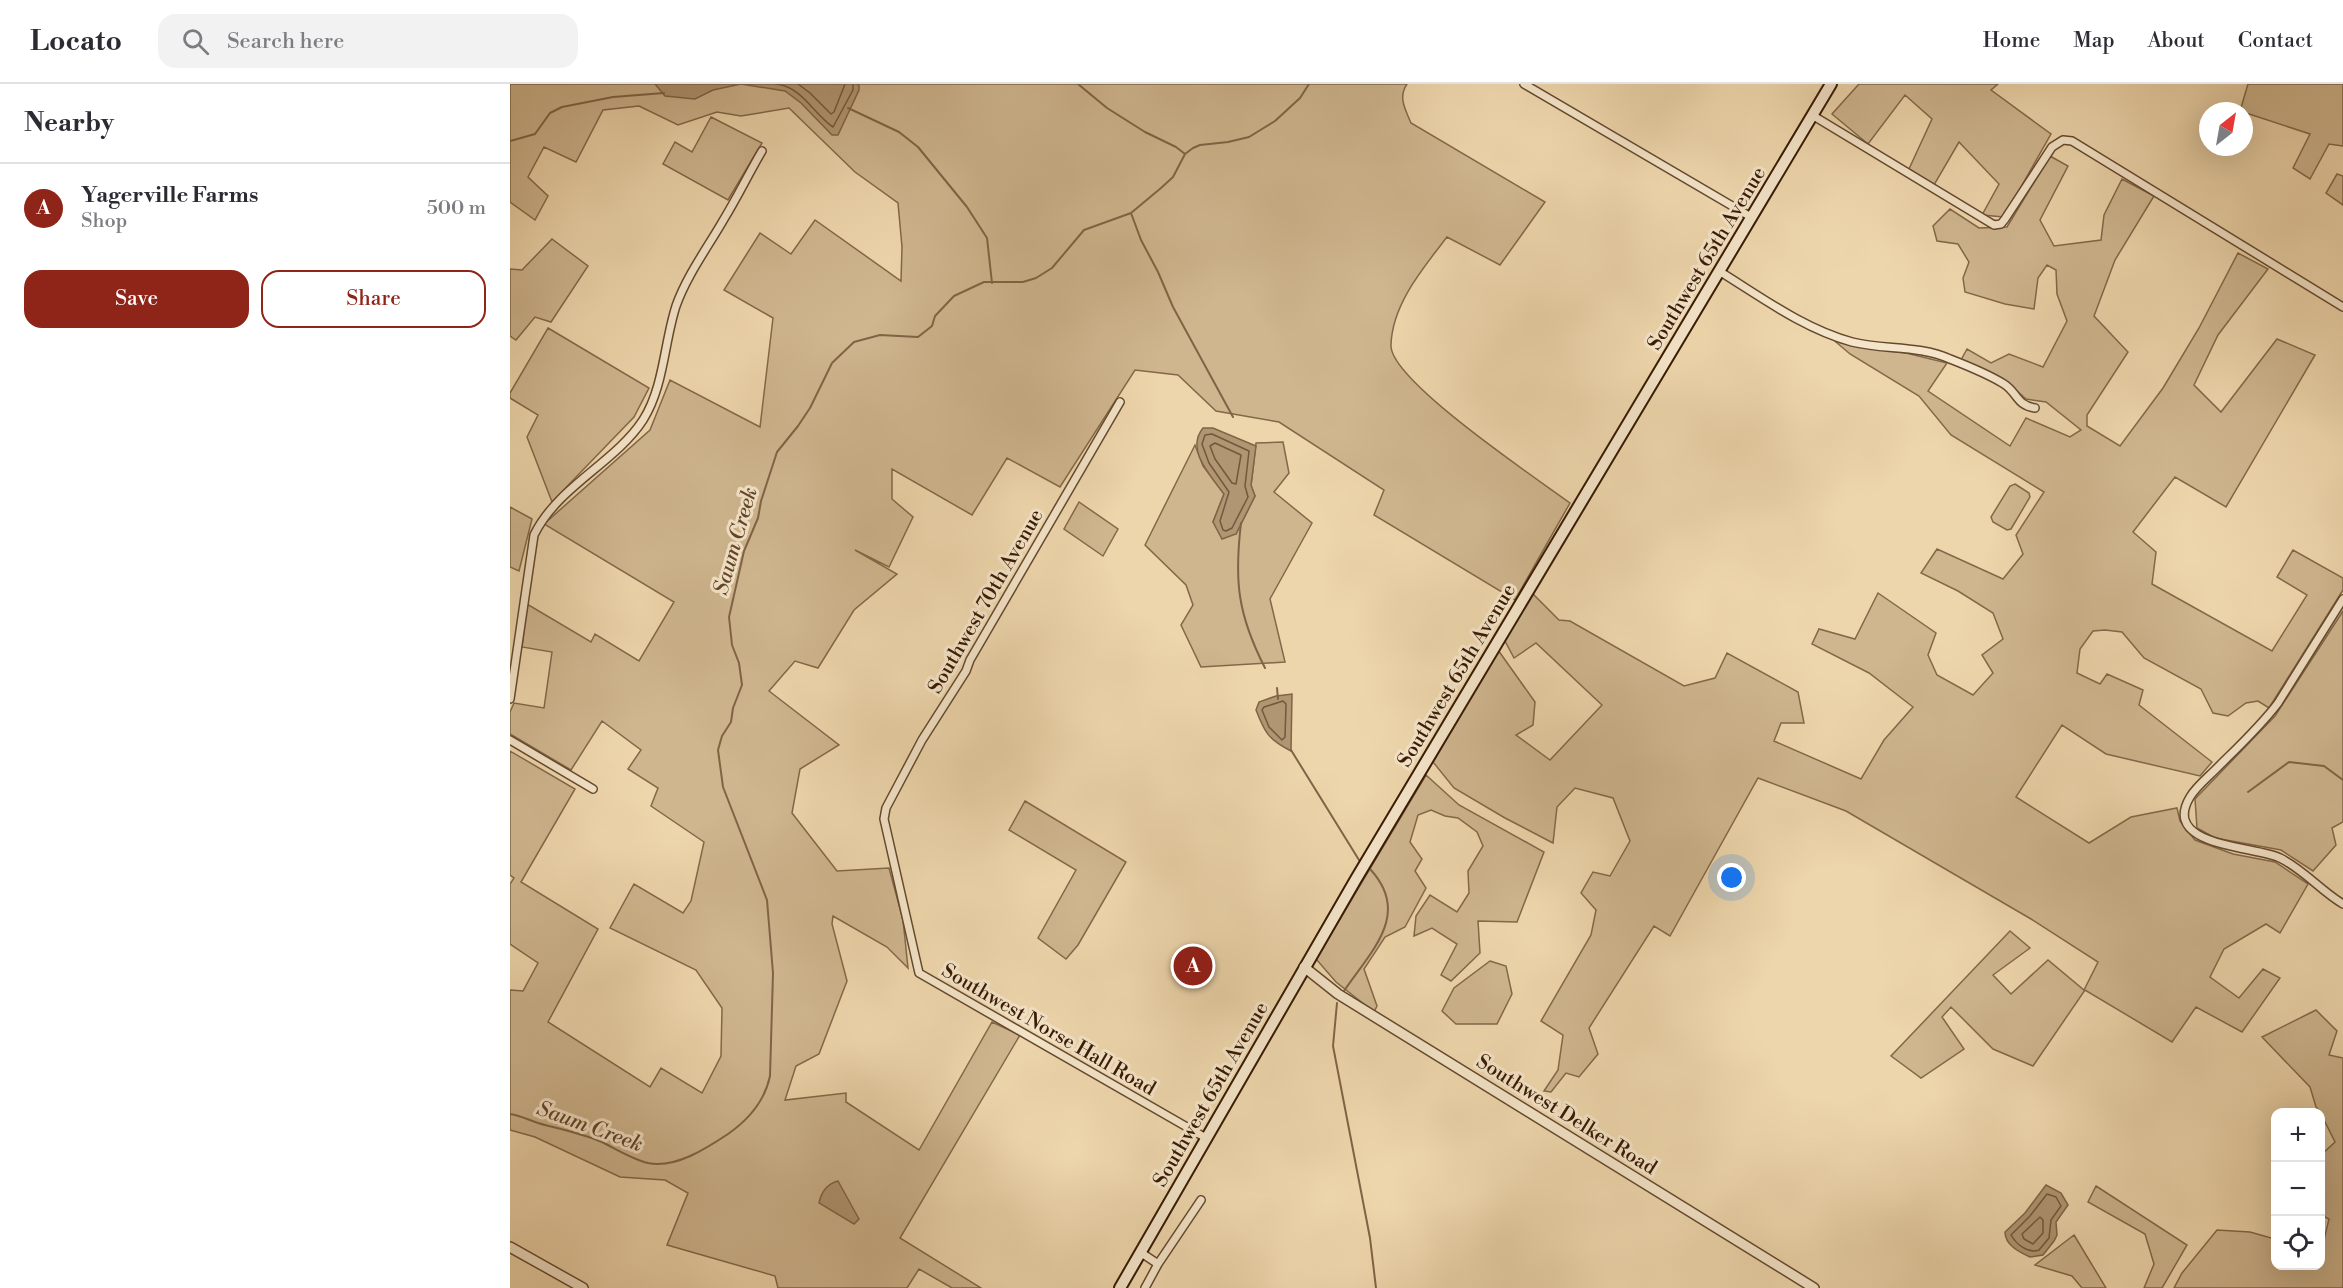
<!DOCTYPE html>
<meta charset="utf-8">
<style>
:root{--surface:#fff;--page:#f2f2f3;--text:#2b2b33;--muted:#7c7c81;--line:#e1e1e2;--accent:#8f2418}
body{margin:0;font-family:"Libre Bodoni",serif;background:var(--page);color:var(--text)}
.controls{position:absolute;right:18px;bottom:18px;display:grid;overflow:hidden;border-radius:12px;box-shadow:0 6px 24px #0002}
.controls button{width:54px;height:54px;display:grid;place-items:center;padding:0;border:0;border-bottom:2px solid var(--line);background:var(--surface);color:var(--text);font:30px sans-serif}
.compass{position:absolute;left:1689px;top:18px;width:54px;height:54px;border-radius:50%;background:var(--surface);box-shadow:0 6px 24px #0002;rotate:31deg}
.you{position:absolute;left:1222px;top:794px;width:21px;height:21px;margin:-15px;border:4px solid #fff;border-radius:50%;background:#1a73e8;box-shadow:0 0 0 9px #1a73e833}
.badge{display:grid;place-items:center;width:39px;height:39px;border-radius:50%;background:var(--accent);color:#fff;font-size:20px;font-weight:700}
.pin{position:absolute;translate:-50% -50%;border:3px solid #fff;box-shadow:0 2px 6px #0006}
.list{margin:0;padding:0;list-style:none}
h2{display:flex;justify-content:space-between;align-items:center;height:78px;margin:0;padding:0 24px;font-size:26px}
h2 small{font-size:20px;font-weight:400;color:var(--muted)}
.list li{display:grid;grid-template-columns:39px 1fr auto;gap:18px;align-items:center;box-sizing:border-box;height:90px;padding:0 24px;border-top:2px solid var(--line)}
.list b{display:block;font-size:22px;white-space:nowrap}
.list p{margin:0;font-size:20px;white-space:nowrap;color:var(--muted)}
.list em{font-size:20px;font-style:normal;color:var(--muted)}
.actions{display:flex;gap:12px;padding:18px 24px}
.actions a{flex:1;padding:14px 0;border:2px solid var(--accent);border-radius:18px;text-align:center;font-size:21px;color:var(--accent)}
.actions .main{background:var(--accent);color:#fff}
.icon{flex:none;width:33px;height:33px;fill:none;stroke:currentColor;stroke-width:2;stroke-linecap:round;stroke-linejoin:round}
.map{position:relative;flex:none;width:1833px;height:1204px;overflow:hidden}
header{display:flex;align-items:center;gap:36px;box-sizing:border-box;height:84px;padding:0 30px;background:var(--surface);border-bottom:2px solid var(--line)}
header strong{font-size:28px}
nav{display:flex;gap:33px;margin-inline-start:auto;font-size:21px}
.search{width:420px;height:54px;background:var(--page);display:flex;align-items:center;gap:15px;box-sizing:border-box;padding:0 21px;border-radius:18px;color:var(--muted);font-size:22px}
main{display:flex}
aside{flex:1;background:var(--surface)}
.map>svg:first-child{display:block}
.green{fill:#cfb68f;stroke:#836849;stroke-width:1.5}
.water{fill:#b09673;stroke:#806446;stroke-width:1.5}
.lines{fill:none;stroke-linecap:round;stroke-linejoin:round}
.shore{stroke:#74583b;stroke-width:1.5}
.stream{stroke:#806446;stroke-width:2}
.minor-casing{stroke:#65492d;stroke-width:10}
.tertiary-casing{stroke:#65492d;stroke-width:12}
.secondary-casing{stroke:#371a03;stroke-width:14}
.minor{stroke:#f4e4c9;stroke-width:7}
.tertiary{stroke:#f4e4c9;stroke-width:9}
.secondary{stroke:#f4e4c9;stroke-width:10}
.labels{text-anchor:middle;stroke-width:6;stroke-linejoin:round;paint-order:stroke}
.street-label{font-size:20px;fill:#371a03;stroke:#f4e4c9}
.water-label{font-size:21px;font-style:italic;fill:#61452a;stroke:#f4e4c9}
</style>
<header>
<strong>Locato</strong>
<div class="search"><svg class="icon" aria-label="search" viewBox="0 0 24 24"><circle cx="10" cy="10" r="6"/><path d="M15 15l6 6"/></svg>Search here</div>
<nav><a>Home</a><a>Map</a><a>About</a><a>Contact</a></nav>
</header>
<main>
<aside>
<h2>Nearby<small></small></h2>
<ul class="list">
<li><span class="badge">A</span><div><b>Yagerville Farms</b><p>Shop</p></div><em>500 m</em></li>
</ul>
<div class="actions"><a class="main">Save</a><a>Share</a></div>
</aside>
<div class="map">
<svg width="1833" height="1204" viewBox="0 0 1833 1204">
<rect width="100%" height="100%" fill="#eed6ac"/>
<filter id="stains"><feTurbulence type="fractalNoise" baseFrequency=".00333" numOctaves="4"/><feColorMatrix values="0 0 0 0 .2 0 0 0 0 .09 0 0 0 0 .02 0 0 0 .5 -.17"/></filter>
<radialGradient id="worn" r=".72"><stop offset=".6" stop-color="#630" stop-opacity="0"/><stop offset="1" stop-color="#630" stop-opacity=".3"/></radialGradient>
<path class="green" d="M 0,0 L 897,0 C 888,13 895,25 901,39 L 1035,118 L 990,181 L 937,153 C 914,183 882,220 881,261 C 879,296 1029,396 1060,419 L 1005,516 L 864,431 L 874,406 L 769,338 L 706,327 L 668,291 L 625,286 L 550,403 L 497,374 L 462,431 L 382,385 L 382,415 L 403,433 L 379,483 L 345,466 L 387,490 L 344,526 L 308,584 L 285,577 L 259,607 L 329,661 L 290,685 L 282,729 L 327,787 L 379,784 L 393,836 L 398,884 L 377,863 L 323,832 L 322,840 L 337,897 L 309,970 L 286,982 L 275,1016 L 336,1009 L 336,1018 L 409,1066 L 482,938 L 510,951 L 390,1154 L 471,1204 L 442,1204 L 409,1185 L 397,1204 L 268,1204 L 265,1192 L 157,1161 L 178,1109 L 155,1096 L 110,1093 L 25,1053 L 0,1046 L 0,906 L 13,907 L 28,879 L 0,860 L 0,800 L 4,794 L 0,791 L 0,667 L 65,705 L 11,798 L 88,845 L 38,938 L 140,1003 L 151,984 L 192,1009 L 211,972 L 212,924 L 186,886 L 100,844 L 124,800 L 173,829 L 181,817 L 194,758 L 141,722 L 148,704 L 118,685 L 131,666 L 92,637 L 61,686 L 0,650 L 0,628 L 4,619 L 34,624 L 42,568 L 12,563 L 17,520 L 81,558 L 85,550 L 129,577 L 164,518 L 34,440 L 140,346 L 160,296 L 250,343 L 263,234 L 214,206 L 250,149 L 281,170 L 305,136 L 391,197 L 392,163 L 388,119 L 345,88 L 279,24 L 231,32 L 207,28 L 168,41 L 129,22 L 93,26 L 66,78 L 34,63 L 18,93 L 38,112 L 25,136 L 0,118 Z
M 1349,0 L 1488,0 L 1481,6 L 1541,50 L 1494,133 L 1472,131 L 1489,100 L 1449,58 L 1424,101 L 1399,85 L 1422,35 L 1395,11 L 1358,60 L 1322,30 Z
M 1738,0 L 1833,0 L 1833,62 L 1819,60 L 1800,95 L 1783,84 L 1800,50 L 1730,27 Z
M 201,33 L 252,59 L 218,116 L 153,80 L 165,58 L 182,68 Z
M 1540,72 L 1558,82 L 1530,136 L 1544,162 L 1591,156 L 1594,131 L 1612,95 L 1644,112 L 1605,176 L 1584,232 L 1618,268 L 1577,331 L 1577,342 L 1610,362 L 1653,304 L 1689,244 L 1728,169 L 1758,185 L 1708,251 L 1684,301 L 1711,328 L 1767,255 L 1805,271 L 1716,423 L 1665,393 L 1623,448 L 1646,468 L 1642,500 L 1762,567 L 1797,511 L 1767,493 L 1783,466 L 1833,494 L 1833,506 L 1759,624 L 1748,617 L 1736,619 L 1718,632 L 1703,629 L 1691,605 L 1634,574 L 1612,548 L 1595,546 L 1583,547 L 1570,565 L 1567,589 L 1590,600 L 1597,590 L 1633,606 L 1629,621 L 1702,678 L 1690,692 L 1596,670 L 1552,641 L 1506,713 L 1579,759 L 1621,733 L 1667,724 L 1670,737 L 1685,756 L 1723,770 L 1765,778 L 1798,800 L 1770,849 L 1756,840 L 1714,865 L 1700,893 L 1729,914 L 1753,885 L 1770,894 L 1732,948 L 1686,923 L 1662,958 L 1575,906 L 1523,982 L 1483,965 L 1441,923 L 1432,933 L 1454,965 L 1411,994 L 1381,972 L 1500,847 L 1520,864 L 1483,891 L 1501,910 L 1538,876 L 1574,906 L 1588,878 L 1521,835 L 1336,727 L 1248,694 L 1160,852 L 1144,842 L 1079,944 L 1088,970 L 1069,993 L 1056,989 L 1041,1008 L 1034,1007 L 1048,986 L 1053,951 L 1031,937 L 1081,851 L 1086,826 L 1071,809 L 1083,788 L 1100,792 L 1120,757 L 1103,714 L 1065,704 L 1047,723 L 1043,759 L 995,734 L 944,704 L 923,678 L 988,566 L 1025,618 L 1023,641 L 1006,651 L 1040,676 L 1092,621 L 1026,559 L 1004,574 L 995,557 L 1022,509 L 1049,536 L 1060,537 L 1174,602 L 1205,594 L 1217,569 L 1288,608 L 1294,639 L 1271,639 L 1264,657 L 1351,695 L 1374,656 L 1403,623 L 1359,589 L 1302,560 L 1309,545 L 1345,555 L 1368,509 L 1426,549 L 1418,571 L 1427,591 L 1463,611 L 1483,589 L 1472,571 L 1493,555 L 1483,529 L 1448,507 L 1411,489 L 1427,465 L 1493,495 L 1513,470 L 1506,451 L 1534,408 L 1441,351 L 1409,312 L 1340,270 L 1320,253 L 1357,264 L 1396,269 L 1437,279 L 1418,307 L 1500,362 L 1516,334 L 1560,353 L 1571,346 L 1536,318 L 1516,315 L 1497,298 L 1451,276 L 1457,265 L 1481,279 L 1499,270 L 1533,283 L 1557,237 L 1547,210 L 1546,186 L 1537,181 L 1528,194 L 1524,225 L 1495,220 L 1455,208 L 1453,194 L 1459,178 L 1448,160 L 1427,157 L 1423,142 L 1440,125 L 1469,144 L 1497,143 Z
M 1827,90 L 1833,92 L 1833,121 L 1816,109 Z
M 42,155 L 78,182 L 41,238 L 25,233 L 6,256 L 0,252 L 0,185 L 12,186 Z
M 38,244 L 139,304 L 124,333 L 42,418 L 17,353 L 28,331 L 0,314 L 0,309 Z
M 773,358 L 779,389 L 764,408 L 802,439 L 760,515 L 775,578 L 691,583 L 671,541 L 683,521 L 676,501 L 635,461 L 685,361 L 693,382 L 714,410 L 703,438 L 726,450 L 745,412 L 741,402 L 746,359 Z
M 1505,400 L 1519,409 L 1520,413 L 1501,445 L 1497,446 L 1483,438 L 1481,433 L 1500,402 Z
M 569,418 L 608,445 L 593,472 L 554,445 Z
M 0,423 L 22,435 L 9,487 L 0,483 Z
M 1833,527 L 1833,738 L 1822,744 L 1826,761 L 1803,787 L 1771,766 L 1705,754 L 1687,744 L 1685,715 L 1765,632 Z
M 916,691 L 949,721 L 1034,768 L 1007,838 L 968,837 L 970,869 L 941,897 L 931,891 L 947,860 L 922,844 L 904,852 L 906,832 L 920,811 L 947,828 L 959,809 L 958,787 L 973,762 L 967,748 L 948,734 L 935,732 L 921,726 L 908,731 L 900,758 L 912,775 L 905,787 L 916,804 L 895,843 L 875,853 L 854,885 L 867,922 L 864,928 L 826,898 L 806,875 Z
M 515,717 L 616,778 L 568,861 L 556,875 L 528,854 L 566,786 L 499,746 Z
M 980,877 L 996,882 L 1002,910 L 987,940 L 946,940 L 932,927 L 944,904 Z
M 1806,926 L 1827,947 L 1819,971 L 1833,974 L 1833,1204 L 1664,1204 L 1672,1189 L 1707,1146 L 1740,1148 L 1765,1155 L 1766,1182 L 1810,1182 L 1811,1161 L 1813,1160 L 1819,1135 L 1811,1131 L 1811,1071 L 1825,1058 L 1810,1028 L 1806,1023 L 1800,1003 L 1752,953 Z
M 1586,1102 L 1677,1161 L 1652,1204 L 1634,1204 L 1644,1180 L 1635,1150 L 1578,1118 Z
M 1564,1151 L 1596,1204 L 1572,1204 L 1562,1192 L 1525,1181 Z"/>
<path class="water" d="M 145,0 L 346,0 L 349,1 L 349,6 L 328,51 L 322,51 L 291,19 L 275,7 L 231,0 L 203,6 L 185,15 L 155,12 Z
M 693,344 L 703,344 L 746,362 L 741,401 L 745,412 L 726,450 L 712,455 L 703,438 L 714,410 C 701,392 675,366 693,344 Z
M 782,610 L 781,667 C 758,655 755,649 746,626 L 749,618 L 766,612 Z
M 328,1097 L 349,1135 L 344,1140 L 309,1119 C 311,1109 317,1100 328,1097 Z
M 1536,1101 L 1551,1109 L 1558,1121 L 1546,1138 L 1547,1151 L 1544,1157 L 1533,1171 L 1520,1173 C 1509,1168 1495,1161 1495,1148 L 1515,1129 Z"/>
<g class="lines">
<path class="shore" d="M 266,0 C 293,3 303,30 323,43 L 343,6 L 343,0
M 288,0 L 300,9 L 321,30 L 324,28 L 335,0
M 702,350 L 739,367 L 735,402 L 738,413 L 722,444 L 716,447 L 713,446 L 710,437 L 719,408 L 699,379 L 692,360 L 695,351 Z
M 705,359 L 731,371 L 726,400 L 722,399 L 705,375 L 700,362 Z
M 773,617 L 776,620 L 775,653 L 772,656 L 759,643 L 752,626 L 754,623 Z
M 1537,1110 L 1546,1113 L 1551,1122 L 1541,1136 L 1539,1154 L 1529,1166 C 1518,1170 1506,1160 1501,1151 L 1520,1132 Z
M 1530,1133 L 1533,1136 L 1533,1149 L 1523,1160 L 1514,1155 L 1512,1150 Z"/>
<path class="stream" d="M 568,0 L 597,24 L 635,48 L 666,63 L 675,70
M 338,24 L 389,48 L 408,63 L 457,123 L 477,154 L 482,199
M 0,57 L 25,50 L 40,29 L 52,23 L 103,13 L 154,9
M 621,129 L 631,156 L 648,188 L 663,223 L 723,333
M 731,439 C 724,498 728,531 755,584
M 767,604 L 768,615
M 781,666 L 849,776
M 1738,708 L 1779,678 L 1814,682 L 1833,696
M 834,907 C 861,867 902,830 860,785
M 827,919 L 823,962 L 860,1154 L 866,1204
M 0,1030 C 13,1032 22,1038 35,1041 C 55,1046 73,1050 92,1058 C 106,1065 122,1075 138,1079 C 165,1085 197,1064 218,1050 C 238,1036 255,1016 260,992 L 263,889 L 257,816 L 213,703 L 208,666 L 212,652 L 221,638 L 223,624 L 232,601 L 229,579 L 222,561 L 219,533 L 234,467 L 248,434 L 251,417 L 267,368 L 288,342 L 300,324 L 322,279 L 344,258 L 370,251 L 408,253 L 422,242 L 425,232 L 444,212 L 474,198 L 513,198 L 526,194 L 542,184 L 574,146 L 621,129 L 651,104 L 663,93 L 675,70 L 683,64 L 690,61 L 718,58 L 739,53 L 765,37 L 790,14 L 799,0"/>
<defs>
<path id="minor" d="M 1014,0 L 1241,133
M 1302,31 L 1484,141 L 1491,140 L 1495,135 L 1542,63 L 1553,56 L 1562,57 L 1833,223
M 1209,187 C 1251,213 1294,245 1342,258 C 1374,266 1409,261 1440,275 C 1458,282 1478,290 1494,300 C 1508,309 1506,321 1525,324
M 610,318 L 460,576 L 456,587 L 412,656 L 376,724 L 374,735 L 409,889 L 696,1054
M 1833,515 L 1768,619 C 1750,643 1727,664 1705,686 C 1697,694 1686,703 1680,713 C 1650,763 1746,762 1770,774 C 1793,785 1811,807 1833,820
M 0,615 L 24,451 C 48,402 105,379 133,336 C 154,303 154,259 166,222 C 177,191 198,163 214,135 C 228,112 239,89 252,67
M 0,656 L 83,705
M 630,1168 L 648,1180
M 635,1204 L 648,1180 L 691,1116"/>
<path id="tertiary" d="M 794,883 L 828,910 L 1304,1204
M 0,1163 L 73,1204"/>
<path id="secondary" d="M 610,1204 L 846,795 L 1321,0"/>
</defs>
<use href="#minor" class="minor-casing"/>
<use href="#tertiary" class="tertiary-casing"/>
<use href="#secondary" class="secondary-casing"/>
<use href="#minor" class="minor"/>
<use href="#tertiary" class="tertiary"/>
<use href="#secondary" class="secondary"/>
</g>
<g class="labels">
<g class="street-label">
<text transform="translate(1196 174) rotate(-59)" y="7">Southwest 65th Avenue</text>
<text transform="translate(475 517) rotate(-60)" y="7">Southwest 70th Avenue</text>
<text transform="translate(946 591) rotate(-59)" y="7">Southwest 65th Avenue</text>
<text transform="translate(539 945) rotate(30)" y="7">Southwest Norse Hall Road</text>
<text transform="translate(700 1010) rotate(-60)" y="7">Southwest 65th Avenue</text>
<text transform="translate(1057 1030) rotate(32)" y="7">Southwest Delker Road</text>
</g>
<g class="water-label">
<text transform="translate(225 457) rotate(-74)" y="7">Saum Creek</text>
<text transform="translate(80 1042) rotate(20)" y="7">Saum Creek</text>
</g>
</g>
<rect width="100%" height="100%" filter="url(#stains)"/>
<rect width="100%" height="100%" fill="url(#worn)"/>
</svg>
<div class="controls">
<button>+</button>
<button>−</button>
<button><svg class="icon" aria-label="locate" viewBox="0 0 24 24"><circle cx="12" cy="12" r="6"/><path d="M12 2v4M12 18v4M2 12h4M18 12h4"/></svg></button>
</div>
<svg class="compass" viewBox="-18 -18 36 36"><path d="M0-13l5 13h-10z" fill="#e53935"/><path d="M0 13l5-13h-10z" fill="#7c7c81"/></svg>
<div class="you"></div>
<div class="pin badge" style="left:683px;top:882px">A</div>
</div>
</main>
